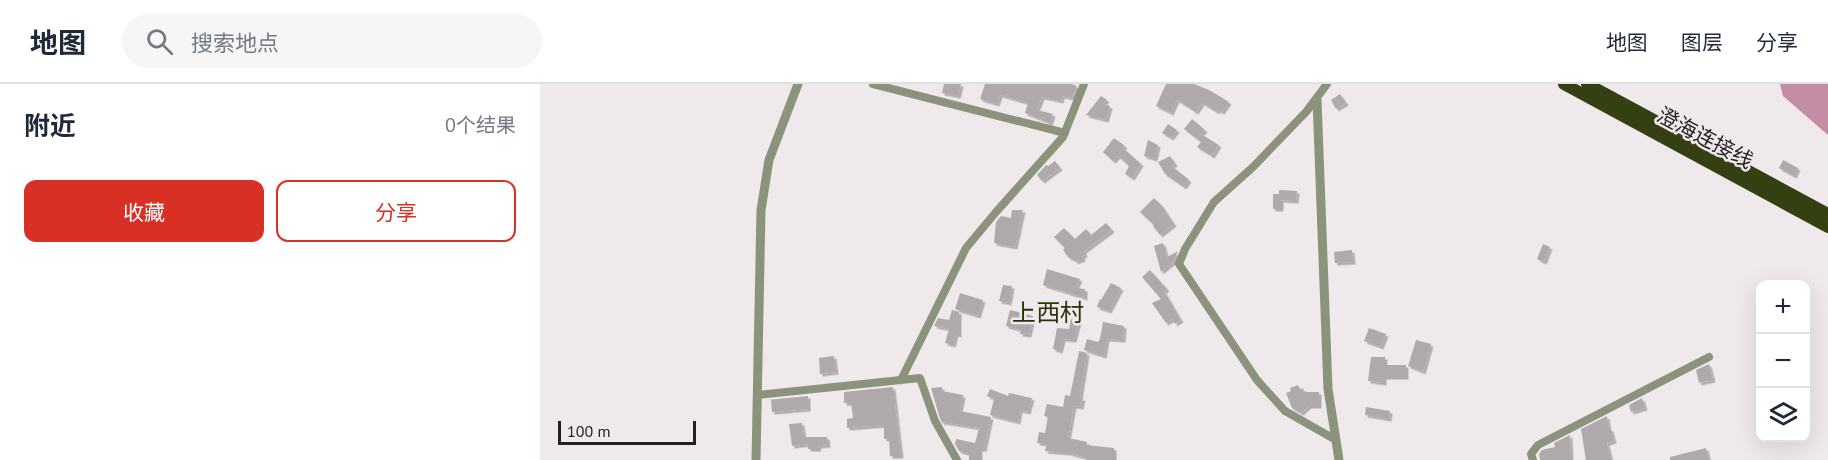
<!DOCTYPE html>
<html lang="zh">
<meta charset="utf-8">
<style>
:root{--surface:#fff;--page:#f6f6f7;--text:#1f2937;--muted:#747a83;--line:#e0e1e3;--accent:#d93025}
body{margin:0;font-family:"PT Sans","Noto Sans SC",sans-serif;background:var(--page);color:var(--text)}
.controls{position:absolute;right:18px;bottom:18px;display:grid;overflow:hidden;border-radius:12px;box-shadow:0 6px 24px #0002}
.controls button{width:54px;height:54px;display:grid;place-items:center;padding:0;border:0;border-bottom:2px solid var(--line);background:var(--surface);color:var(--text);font:30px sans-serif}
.scale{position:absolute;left:18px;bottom:15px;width:138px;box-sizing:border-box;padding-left:6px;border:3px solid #232122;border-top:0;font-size:16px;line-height:21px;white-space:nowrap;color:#232122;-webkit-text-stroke:4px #efe9eb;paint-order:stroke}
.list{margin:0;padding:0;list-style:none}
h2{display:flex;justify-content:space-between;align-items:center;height:78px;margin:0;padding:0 24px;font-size:26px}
h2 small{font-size:20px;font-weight:400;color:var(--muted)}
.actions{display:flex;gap:12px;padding:18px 24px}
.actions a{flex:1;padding:14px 0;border:2px solid var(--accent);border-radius:12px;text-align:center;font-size:21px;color:var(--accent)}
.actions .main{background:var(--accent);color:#fff}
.icon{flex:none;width:33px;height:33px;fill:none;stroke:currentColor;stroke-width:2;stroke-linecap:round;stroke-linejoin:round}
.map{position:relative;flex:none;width:1288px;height:376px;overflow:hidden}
header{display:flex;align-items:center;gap:36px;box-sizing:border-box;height:84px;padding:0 30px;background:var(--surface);border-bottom:2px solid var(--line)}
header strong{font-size:28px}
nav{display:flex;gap:33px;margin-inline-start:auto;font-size:21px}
.search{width:420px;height:54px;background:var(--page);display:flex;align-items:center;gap:15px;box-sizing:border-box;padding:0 21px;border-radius:33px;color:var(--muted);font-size:22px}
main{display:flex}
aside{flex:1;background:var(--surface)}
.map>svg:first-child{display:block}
.water{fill:#c48da5}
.building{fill:#afa9ac;filter:url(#shadow)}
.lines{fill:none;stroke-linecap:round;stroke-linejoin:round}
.minor{stroke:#8c937d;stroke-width:8}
.tertiary{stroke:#8c937d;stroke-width:9}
.trunk{stroke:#344012;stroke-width:12}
.labels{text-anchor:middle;stroke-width:5;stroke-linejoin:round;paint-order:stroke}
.street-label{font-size:21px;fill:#232122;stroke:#efe9eb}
.quarter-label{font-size:24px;fill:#28310b;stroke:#efe9eb}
</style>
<header>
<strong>地图</strong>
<div class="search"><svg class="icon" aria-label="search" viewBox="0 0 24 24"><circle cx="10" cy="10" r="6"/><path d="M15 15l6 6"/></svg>搜索地点</div>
<nav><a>地图</a><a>图层</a><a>分享</a></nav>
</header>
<main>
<aside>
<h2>附近<small>0个结果</small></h2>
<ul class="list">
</ul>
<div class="actions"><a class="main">收藏</a><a>分享</a></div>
</aside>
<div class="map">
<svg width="1288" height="376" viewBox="0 0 1288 376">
<defs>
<filter id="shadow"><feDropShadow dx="2.5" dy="2.5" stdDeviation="0" flood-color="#0004"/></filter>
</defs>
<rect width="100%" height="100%" fill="#efe9eb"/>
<path class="water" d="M 1240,0 L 1288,0 L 1288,51 L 1243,12 Z"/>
<path class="building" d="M 404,0 L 421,0 L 418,12 L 402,9 Z
M 445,0 L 531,0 L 537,2 L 532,14 L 522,12 L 521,17 L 502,13 L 497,26 L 513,30 L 510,39 L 485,29 L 488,19 L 460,11 L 457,20 L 440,15 Z
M 626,0 L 654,0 L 669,6 L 689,18 L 682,28 L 678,26 L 677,28 L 662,19 L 656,28 L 637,16 L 631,29 L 616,22 Z
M 800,10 L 806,19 L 796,25 L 791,16 Z
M 561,12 L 567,16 L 563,20 L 570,22 L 566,36 L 546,31 Z
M 652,35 L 665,46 L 661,50 L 679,61 L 672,72 L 657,63 L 661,58 L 644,45 Z
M 628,40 L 637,46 L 631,54 L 622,49 Z
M 574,54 L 585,62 L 583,64 L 601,80 L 592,94 L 585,90 L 589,82 L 578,72 L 573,77 L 563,68 Z
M 608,56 L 618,61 L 615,75 L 604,72 Z
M 630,72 L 635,80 L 632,82 L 649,96 L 644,103 L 625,90 L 618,78 Z
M 1243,76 L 1258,84 L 1254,92 L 1239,84 Z
M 515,77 L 520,84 L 502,97 L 497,91 L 506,81 L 508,82 Z
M 739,106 L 757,107 L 756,117 L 741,116 L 741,125 L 733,125 L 733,110 L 739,110 Z
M 614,114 L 622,122 L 634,140 L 620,151 L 613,142 L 614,141 L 600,128 Z
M 472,126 L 483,126 L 475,163 L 454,159 L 456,138 L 461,132 L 471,134 Z
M 566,139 L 572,146 L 544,167 L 545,171 L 542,172 L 543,175 L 535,178 L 534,175 L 529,174 L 523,166 L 525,164 L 514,153 L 524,144 L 535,155 L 546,145 L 551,151 Z
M 623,159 L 627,173 L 638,167 L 634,177 L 621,188 L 614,162 Z
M 1003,160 L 1010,163 L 1004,178 L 997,175 Z
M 812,166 L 813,178 L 795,179 L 794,168 Z
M 507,185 L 540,195 L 536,204 L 545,205 L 545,214 L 503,201 Z
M 610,186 L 627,205 L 624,207 L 641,236 L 635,240 L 633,235 L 626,239 L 612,219 L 621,215 L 602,193 Z
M 571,199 L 581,204 L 569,227 L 557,223 L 560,215 L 561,216 Z
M 463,201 L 472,202 L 469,219 L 459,217 Z
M 420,209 L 443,216 L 438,232 L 415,225 Z
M 412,226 L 419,228 L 419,251 L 416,250 L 413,261 L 405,259 L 409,245 L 394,242 L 398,234 L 409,236 Z
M 470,226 L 493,232 L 489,251 L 480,250 L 481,246 L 466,242 Z
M 531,235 L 539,237 L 534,256 L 523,255 L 520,267 L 513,265 L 517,244 L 529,245 Z
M 563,238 L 584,242 L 583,256 L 567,255 L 564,272 L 544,266 L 547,255 L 558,258 L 560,255 Z
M 829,244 L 846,250 L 841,263 L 824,257 Z
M 876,256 L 891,260 L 883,288 L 868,282 Z
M 539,267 L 547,269 L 540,314 L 543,314 L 541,323 L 534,322 L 528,354 L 547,358 L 546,361 L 574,364 L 574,376 L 547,376 L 547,374 L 528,369 L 505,367 L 507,360 L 497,359 L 499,348 L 505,349 L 508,333 L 504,332 L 507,320 L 523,323 L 525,311 L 530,312 Z
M 294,272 L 296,288 L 280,290 L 279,274 Z
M 831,273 L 845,273 L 845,281 L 866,281 L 866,293 L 844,293 L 844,299 L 828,297 Z
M 1169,280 L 1173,296 L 1159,299 L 1156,286 Z
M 758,301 L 760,306 L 763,304 L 764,308 L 779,308 L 779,322 L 769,322 L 761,329 L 752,324 L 746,309 L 751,307 L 750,304 Z
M 353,303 L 361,372 L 350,372 L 349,355 L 344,355 L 344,341 L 307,344 L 307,335 L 313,334 L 311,319 L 304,319 L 304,308 Z
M 402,303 L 402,307 L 423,311 L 420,327 L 451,333 L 444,365 L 440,365 L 440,376 L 429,376 L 429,370 L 419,367 L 415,360 L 416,355 L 435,359 L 439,344 L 403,338 L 403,340 L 400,335 L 391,304 Z
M 450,305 L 468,312 L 469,309 L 492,314 L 488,328 L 480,326 L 478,338 L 450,331 L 454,315 L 447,312 Z
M 268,312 L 268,325 L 232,328 L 231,316 L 227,316 Z
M 1102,314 L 1105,324 L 1091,328 L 1089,321 Z
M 826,323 L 850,327 L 849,335 L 825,331 Z
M 1067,332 L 1069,345 L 1071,345 L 1074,357 L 1067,359 L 1071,376 L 1046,376 L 1041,345 Z
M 262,339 L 264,353 L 287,353 L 288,361 L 278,362 L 279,365 L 268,365 L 268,360 L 252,362 L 249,340 Z
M 1030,351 L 1031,376 L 1000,376 L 999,370 L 1002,366 L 1015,363 L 1014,359 Z
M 1166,364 L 1169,376 L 1130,376 L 1130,373 Z"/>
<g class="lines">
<path class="minor" d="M 333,0 L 525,49
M 787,0 L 766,28 L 713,83 L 674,118 L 645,165 L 639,180 L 717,296 L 745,327 L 796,356
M 361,296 L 426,164 L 456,128 L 523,53 L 544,0
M 217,311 L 380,294 L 395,337 L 417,376
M 993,376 L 991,370 L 998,361 L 1169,273"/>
<path class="tertiary" d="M 777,16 L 788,305 L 799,376
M 216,376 L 221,126 L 229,76 L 258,0"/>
<path class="trunk" d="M 1024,0 L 1288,143
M 1047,0 L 1288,130"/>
</g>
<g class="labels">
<g class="street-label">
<text transform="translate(1165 54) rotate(28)" y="7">澄海连接线</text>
</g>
<g class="quarter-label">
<text x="508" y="237">上西村</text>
</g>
</g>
</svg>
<div class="controls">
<button>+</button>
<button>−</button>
<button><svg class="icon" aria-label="layers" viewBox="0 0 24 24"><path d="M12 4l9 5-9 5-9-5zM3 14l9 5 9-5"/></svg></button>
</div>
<div class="scale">100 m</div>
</div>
</main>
